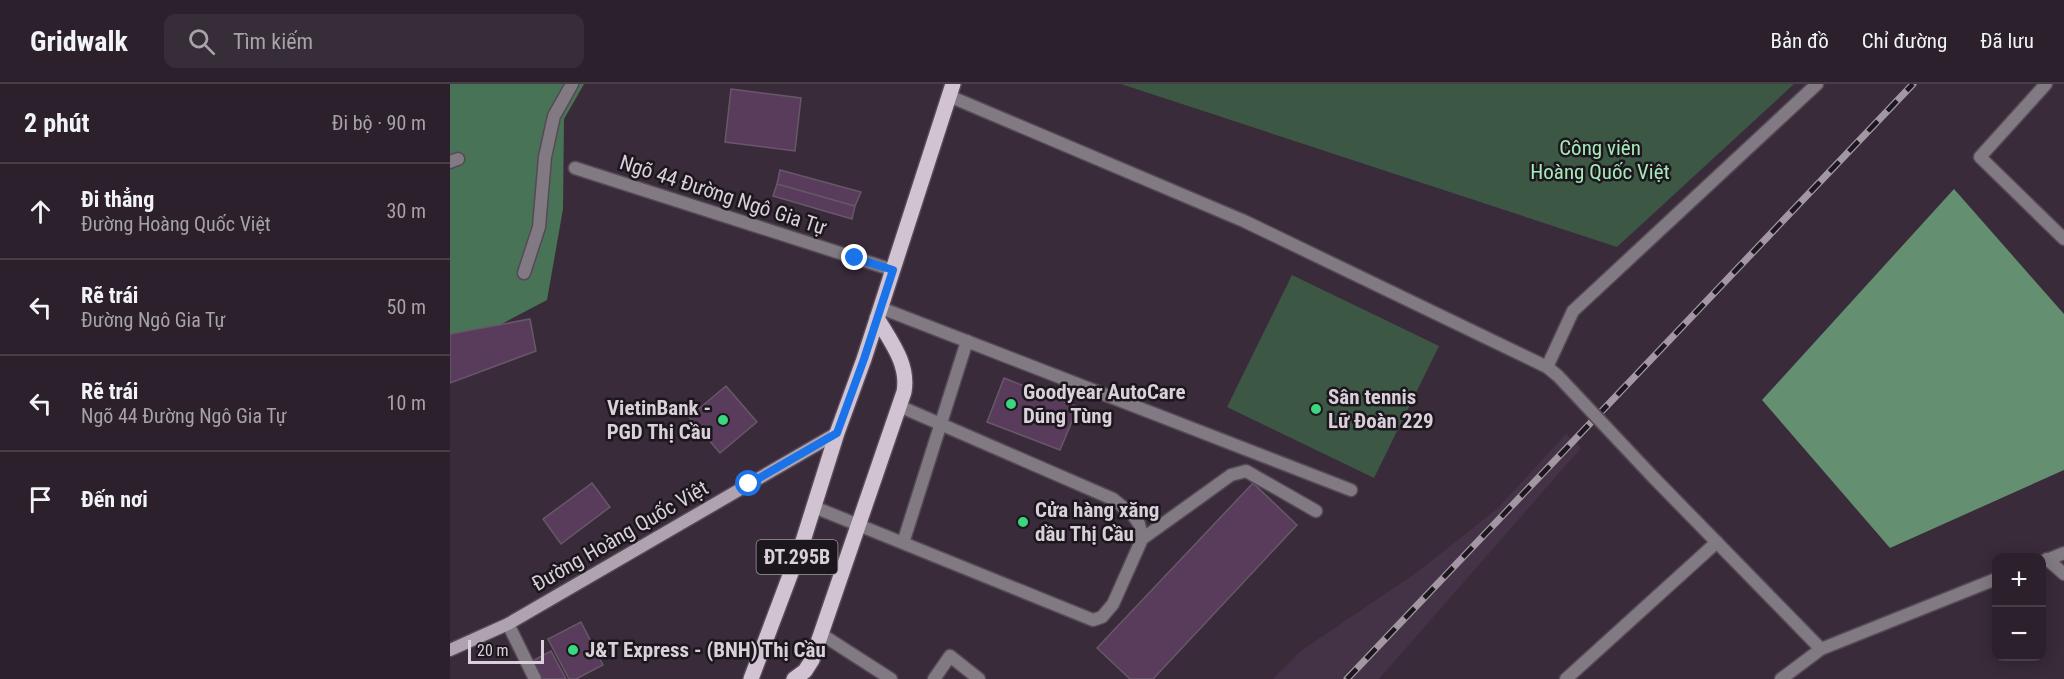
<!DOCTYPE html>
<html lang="vi">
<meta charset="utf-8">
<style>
:root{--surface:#2b202c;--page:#372d38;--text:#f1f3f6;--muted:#a6a3a9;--line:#473e48}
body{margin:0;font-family:"Roboto Condensed",sans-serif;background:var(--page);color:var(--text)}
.controls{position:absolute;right:18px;bottom:18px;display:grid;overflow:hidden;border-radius:12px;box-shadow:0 3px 15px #0003}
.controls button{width:54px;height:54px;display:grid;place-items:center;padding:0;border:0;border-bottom:2px solid var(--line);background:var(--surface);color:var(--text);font:30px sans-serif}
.scale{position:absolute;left:18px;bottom:15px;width:76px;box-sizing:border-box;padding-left:6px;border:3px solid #d9d0da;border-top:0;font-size:16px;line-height:21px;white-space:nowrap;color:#d9d0da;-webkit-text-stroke:4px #1c161d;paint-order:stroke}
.stop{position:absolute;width:18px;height:18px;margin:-14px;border:4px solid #1a73e8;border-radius:50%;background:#fff}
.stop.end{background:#1a73e8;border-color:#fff;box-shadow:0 2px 6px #0008}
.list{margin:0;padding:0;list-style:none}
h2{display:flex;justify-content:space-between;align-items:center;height:78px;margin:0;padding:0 24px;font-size:26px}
h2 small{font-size:20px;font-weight:400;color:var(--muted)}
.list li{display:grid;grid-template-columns:39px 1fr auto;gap:18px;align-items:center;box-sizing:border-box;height:96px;padding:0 24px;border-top:2px solid var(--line)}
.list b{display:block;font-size:22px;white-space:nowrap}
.list p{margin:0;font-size:20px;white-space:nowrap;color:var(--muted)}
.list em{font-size:20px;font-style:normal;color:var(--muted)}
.icon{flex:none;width:33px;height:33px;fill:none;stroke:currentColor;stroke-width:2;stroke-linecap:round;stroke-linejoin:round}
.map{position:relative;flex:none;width:1614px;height:595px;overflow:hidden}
header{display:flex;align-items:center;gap:36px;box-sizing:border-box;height:84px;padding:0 30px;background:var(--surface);border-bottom:2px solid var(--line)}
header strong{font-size:28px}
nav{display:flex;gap:33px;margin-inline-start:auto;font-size:21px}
.search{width:420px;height:54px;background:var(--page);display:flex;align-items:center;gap:15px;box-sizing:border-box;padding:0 21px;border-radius:12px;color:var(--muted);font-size:22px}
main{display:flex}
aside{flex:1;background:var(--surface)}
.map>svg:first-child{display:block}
.built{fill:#443246}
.green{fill:#3d5745}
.forest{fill:#497356}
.water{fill:#648f71}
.building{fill:#593c5c;stroke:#675868;stroke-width:1.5}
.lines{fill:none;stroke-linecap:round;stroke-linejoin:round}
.service-casing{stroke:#564957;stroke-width:15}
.minor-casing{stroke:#564957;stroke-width:15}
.secondary-casing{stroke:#564957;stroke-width:15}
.primary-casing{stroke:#564957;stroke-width:18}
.service{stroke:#817a82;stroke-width:12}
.minor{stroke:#817a82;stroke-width:12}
.secondary{stroke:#afa3b0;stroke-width:12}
.primary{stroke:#d2c3d3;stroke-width:15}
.rail-casing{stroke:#a297a3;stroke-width:7}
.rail{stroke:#1c161d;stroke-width:4.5;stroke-dasharray:14;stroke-linecap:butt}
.service-bridge-casing{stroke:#564957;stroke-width:15;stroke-linecap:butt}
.service-bridge{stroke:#817a82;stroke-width:12}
.route{stroke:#1a73e8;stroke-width:8}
.poi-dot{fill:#3ad77f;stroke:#1c161d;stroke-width:2}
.labels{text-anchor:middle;stroke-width:5;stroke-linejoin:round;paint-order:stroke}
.shield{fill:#1c161d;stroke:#a098a1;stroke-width:1.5}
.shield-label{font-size:20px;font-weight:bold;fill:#d9d0da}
.park-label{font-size:21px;fill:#a6eaba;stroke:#1c161d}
.street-label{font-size:21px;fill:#d9d0da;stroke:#1c161d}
.poi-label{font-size:21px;font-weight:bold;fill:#d9d0da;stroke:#1c161d;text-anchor:start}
</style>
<header>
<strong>Gridwalk</strong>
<div class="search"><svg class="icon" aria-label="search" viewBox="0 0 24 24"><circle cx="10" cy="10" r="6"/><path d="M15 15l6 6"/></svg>Tìm kiếm</div>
<nav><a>Bản đồ</a><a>Chỉ đường</a><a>Đã lưu</a></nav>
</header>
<main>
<aside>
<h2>2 phút<small>Đi bộ · 90 m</small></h2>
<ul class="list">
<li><svg class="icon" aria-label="ahead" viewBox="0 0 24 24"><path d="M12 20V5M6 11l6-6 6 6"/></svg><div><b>Đi thẳng</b><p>Đường Hoàng Quốc Việt</p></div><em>30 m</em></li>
<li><svg class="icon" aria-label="left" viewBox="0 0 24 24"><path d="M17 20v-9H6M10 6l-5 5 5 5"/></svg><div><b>Rẽ trái</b><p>Đường Ngô Gia Tự</p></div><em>50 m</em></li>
<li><svg class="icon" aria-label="left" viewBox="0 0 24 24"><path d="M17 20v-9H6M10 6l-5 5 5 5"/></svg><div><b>Rẽ trái</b><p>Ngõ 44 Đường Ngô Gia Tự</p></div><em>10 m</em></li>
<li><svg class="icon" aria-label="arrive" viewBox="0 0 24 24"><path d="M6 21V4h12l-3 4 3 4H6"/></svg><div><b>Đến nơi</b></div></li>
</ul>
</aside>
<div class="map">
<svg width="1614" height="595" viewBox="0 0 1614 595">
<rect width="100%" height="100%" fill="#392b3a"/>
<path class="built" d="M 1116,350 L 1131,364 L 929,595 L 823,595 L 852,566 L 966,489 L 1047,425 Z"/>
<path class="green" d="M 671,0 L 1344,0 L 1167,163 Z
M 842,191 L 989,262 L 924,394 L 777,323 Z"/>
<path class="forest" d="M 0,0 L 134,0 L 114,35 L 113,125 L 97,216 L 0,267 Z"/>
<path class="water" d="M 1504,105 L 1614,230 L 1614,386 L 1440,464 L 1312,316 Z"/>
<path class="building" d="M 281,5 L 351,14 L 345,67 L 275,58 Z
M 330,86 L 411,108 L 405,122 L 327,100 Z
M 327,100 L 405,122 L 402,135 L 323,112 Z
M 80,235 L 86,267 L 0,299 L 0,250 Z
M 554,294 L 628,323 L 610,366 L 537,338 Z
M 276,302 L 307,338 L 270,369 L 239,333 Z
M 142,399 L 160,423 L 111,460 L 93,435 Z
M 803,399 L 847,441 L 703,595 L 680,595 L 647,564 Z
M 131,538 L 153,581 L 126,595 L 119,595 L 98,555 Z
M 101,567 L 116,595 L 89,595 L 80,578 Z"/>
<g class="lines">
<defs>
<path id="service" d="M 1596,0 L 1530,73 L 1614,155
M 499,12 L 794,137 L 1097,283 L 1108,292
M 1203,393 L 1371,565
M 364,423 L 643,536 L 652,533 L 663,520 L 692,455 L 689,440 L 683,431 L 663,415 L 449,322
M 692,455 L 781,391 L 796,387 L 866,427
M 453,459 L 517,257
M 1597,475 L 1614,490
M 1592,478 L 1614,469
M 371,550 L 441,595
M 484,595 L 500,572 L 529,595
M 1116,595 L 1267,458
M 1331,595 L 1371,565 L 1546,495"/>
<path id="minor" d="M 0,78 L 8,75
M 125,84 L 443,186
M 74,189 L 89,143 L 95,73 L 104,32 L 122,0
M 431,224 L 901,406
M 1097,283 L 1123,227 L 1367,0
M 58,540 L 85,595"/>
<path id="secondary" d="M 0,566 L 58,540 L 387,349"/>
<path id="primary" d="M 301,595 L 353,457 L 387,349 L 414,275 L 503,0
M 344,595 L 355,587 L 362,576 L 454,308 C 459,280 441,258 427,234"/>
</defs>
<use href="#service" class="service-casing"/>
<use href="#minor" class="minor-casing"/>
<use href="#secondary" class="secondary-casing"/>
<use href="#primary" class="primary-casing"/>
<use href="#service" class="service"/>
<use href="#minor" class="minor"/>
<use href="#secondary" class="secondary"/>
<use href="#primary" class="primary"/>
<defs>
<path id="rail" d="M 897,595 L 1463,0"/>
</defs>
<use href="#rail" class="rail-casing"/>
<use href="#rail" class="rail"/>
<defs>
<path id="service-bridge" d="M 1108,292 L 1203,393"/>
</defs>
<use href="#service-bridge" class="service-bridge-casing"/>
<use href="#service-bridge" class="service-bridge"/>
</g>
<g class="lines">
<path class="route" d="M 299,400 L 387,349 L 414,275 L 443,186 L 405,174"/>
</g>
<g class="poi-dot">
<circle cx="561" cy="320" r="6"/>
<circle cx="866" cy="325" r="6"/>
<circle cx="273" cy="336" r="6"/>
<circle cx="573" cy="438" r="6"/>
<circle cx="123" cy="566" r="6"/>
</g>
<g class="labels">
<rect class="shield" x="306.5" y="456" width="81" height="34" rx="4.5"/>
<g class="shield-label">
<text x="347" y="480">ĐT.295B</text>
</g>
<g class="park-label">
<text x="1150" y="71">Công viên<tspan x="1150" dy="24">Hoàng Quốc Việt</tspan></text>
</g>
<g class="street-label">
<text transform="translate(273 111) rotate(18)" y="7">Ngõ 44 Đường Ngô Gia Tự</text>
<text transform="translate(170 452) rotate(-30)" y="7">Đường Hoàng Quốc Việt</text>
</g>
<g class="poi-label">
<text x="573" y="315">Goodyear AutoCare<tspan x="573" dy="24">Dũng Tùng</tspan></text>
<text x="878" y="320">Sân tennis<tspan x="878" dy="24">Lữ Đoàn 229</tspan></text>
<text x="261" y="331" text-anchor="end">VietinBank -<tspan x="261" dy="24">PGD Thị Cầu</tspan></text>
<text x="585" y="433">Cửa hàng xăng<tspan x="585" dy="24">dầu Thị Cầu</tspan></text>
<text x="135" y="573">J&amp;T Express - (BNH) Thị Cầu</text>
</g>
</g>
</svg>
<div class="controls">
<button>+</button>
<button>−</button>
</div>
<div class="scale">20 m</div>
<div class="stop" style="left:299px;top:400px"></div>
<div class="stop end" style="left:405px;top:174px"></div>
</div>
</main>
